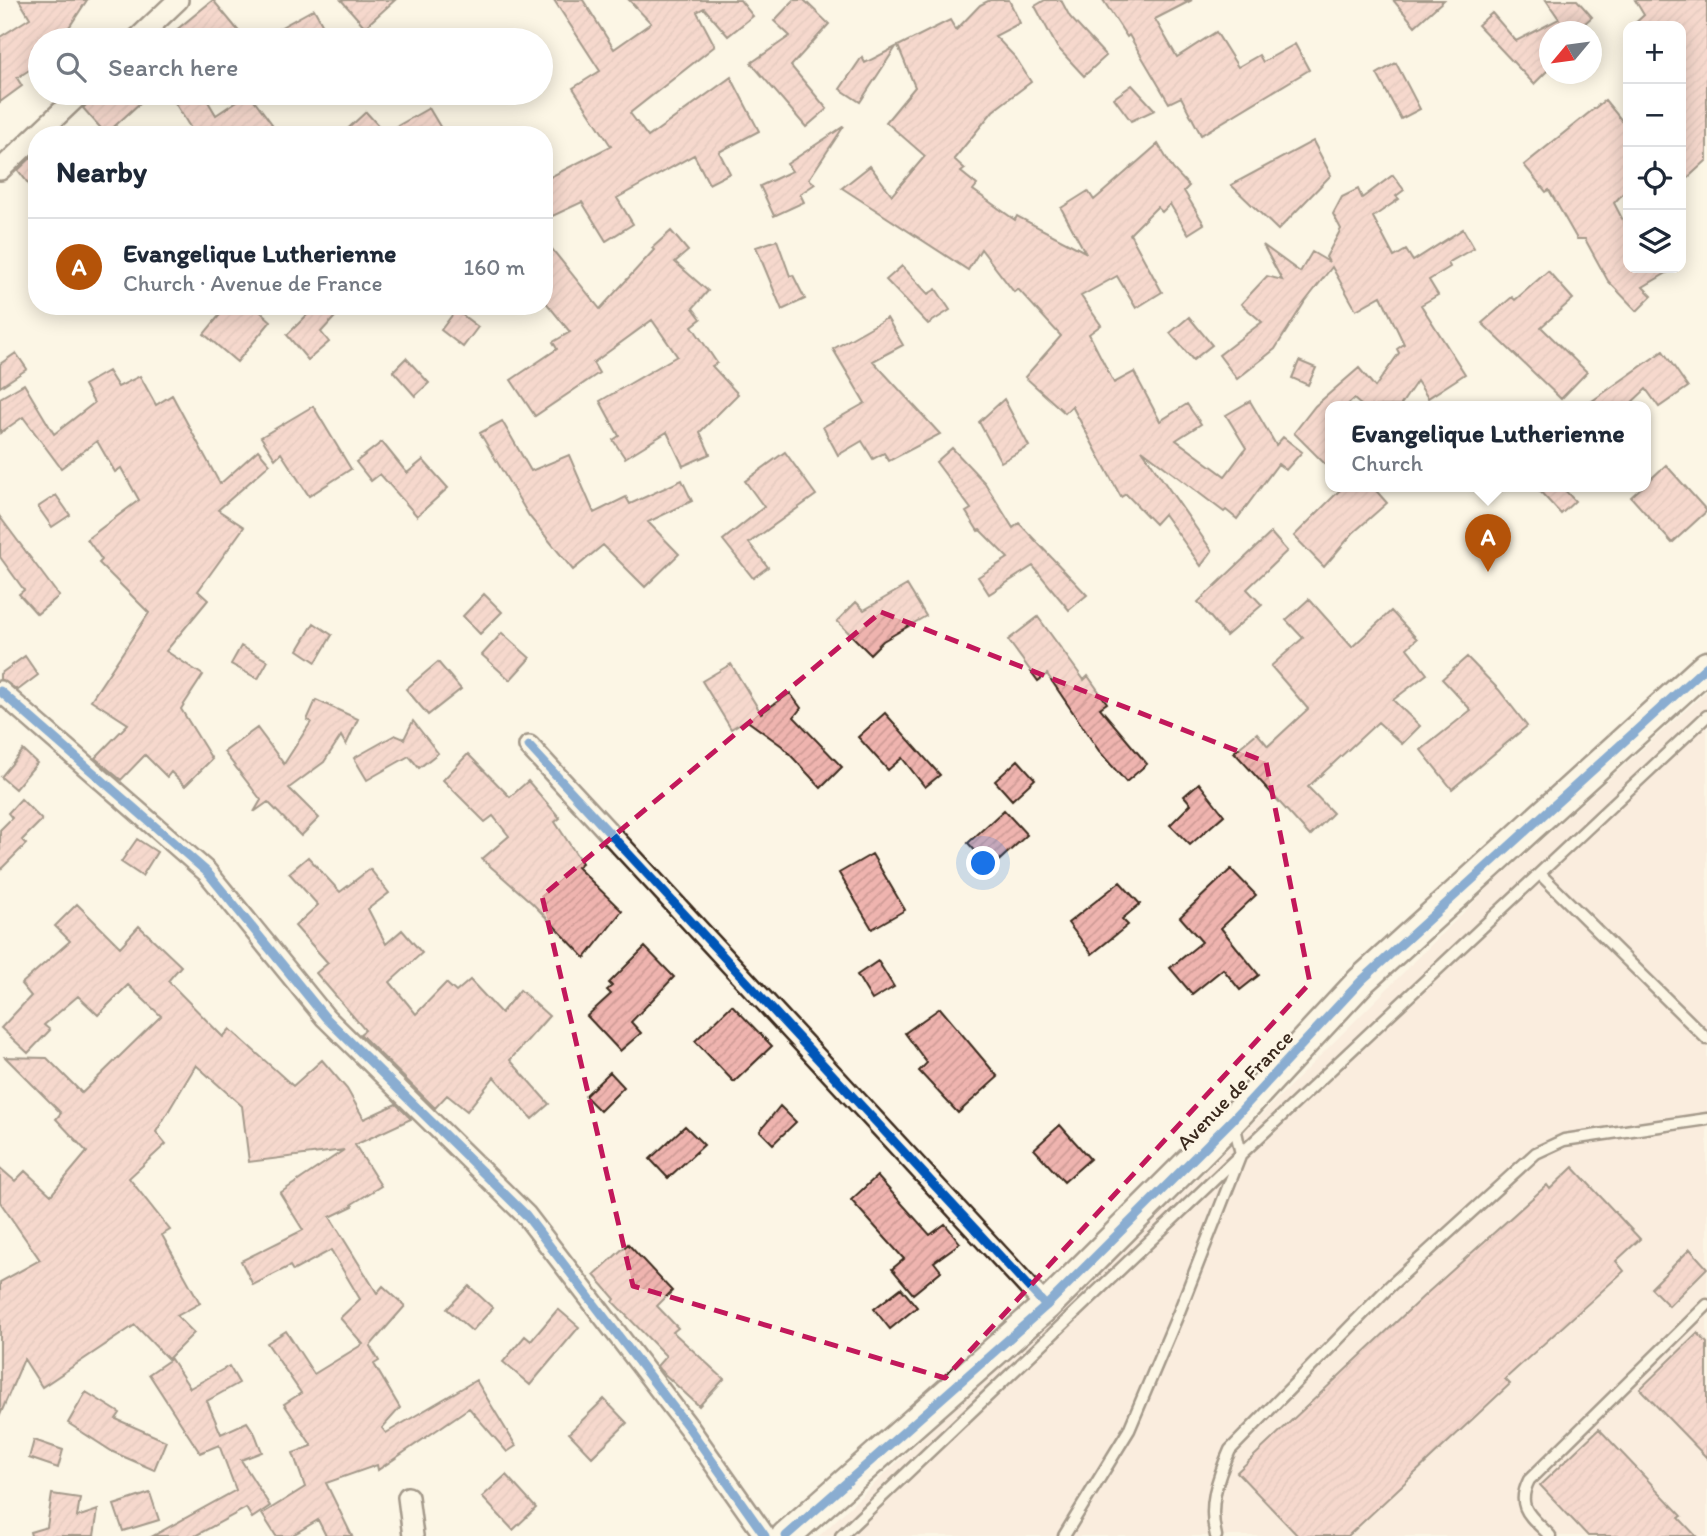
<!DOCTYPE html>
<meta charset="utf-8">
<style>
:root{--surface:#fff;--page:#f6f6f7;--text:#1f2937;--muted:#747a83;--line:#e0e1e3;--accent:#b45309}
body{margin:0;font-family:Itim,sans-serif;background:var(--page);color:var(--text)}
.controls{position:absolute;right:21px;top:21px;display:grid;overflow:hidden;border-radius:14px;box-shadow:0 4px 18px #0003}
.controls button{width:63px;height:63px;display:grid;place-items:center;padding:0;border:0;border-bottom:2px solid var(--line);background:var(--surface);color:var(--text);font:35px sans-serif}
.compass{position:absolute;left:1539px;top:21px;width:63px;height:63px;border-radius:50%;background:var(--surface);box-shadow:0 4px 18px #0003;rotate:241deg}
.you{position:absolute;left:984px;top:864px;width:24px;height:24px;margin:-18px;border:5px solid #fff;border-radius:50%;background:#1a73e8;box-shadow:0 0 0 10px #1a73e833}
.badge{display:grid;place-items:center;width:46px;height:46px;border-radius:50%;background:var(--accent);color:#fff;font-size:23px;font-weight:700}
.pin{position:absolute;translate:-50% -58px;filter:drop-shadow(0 2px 4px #0008)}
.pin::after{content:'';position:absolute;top:37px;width:24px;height:21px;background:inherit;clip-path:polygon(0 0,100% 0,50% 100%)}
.popup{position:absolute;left:1325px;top:401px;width:326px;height:91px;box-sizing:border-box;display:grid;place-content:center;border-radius:14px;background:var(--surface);filter:drop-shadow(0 2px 5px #0005);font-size:23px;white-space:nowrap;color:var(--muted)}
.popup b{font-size:26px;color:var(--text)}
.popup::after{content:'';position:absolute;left:50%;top:100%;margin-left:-14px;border:14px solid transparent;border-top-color:var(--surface)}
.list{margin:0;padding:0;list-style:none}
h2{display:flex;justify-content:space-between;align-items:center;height:91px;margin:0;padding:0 28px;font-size:30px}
h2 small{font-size:23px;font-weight:400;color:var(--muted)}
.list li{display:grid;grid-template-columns:46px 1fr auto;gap:21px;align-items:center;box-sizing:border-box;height:98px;padding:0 28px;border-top:2px solid var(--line)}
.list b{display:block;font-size:26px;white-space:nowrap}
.list p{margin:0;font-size:23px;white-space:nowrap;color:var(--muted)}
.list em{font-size:23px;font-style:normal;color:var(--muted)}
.icon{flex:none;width:38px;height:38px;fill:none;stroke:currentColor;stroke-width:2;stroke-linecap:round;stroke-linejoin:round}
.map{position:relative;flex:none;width:1707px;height:1536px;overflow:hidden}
.search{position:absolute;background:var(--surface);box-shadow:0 4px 18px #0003;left:28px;top:28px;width:525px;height:77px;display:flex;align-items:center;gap:18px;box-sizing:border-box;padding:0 24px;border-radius:38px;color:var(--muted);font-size:26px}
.panel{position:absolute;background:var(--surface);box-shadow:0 4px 18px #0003;left:28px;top:126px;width:525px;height:189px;border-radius:28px}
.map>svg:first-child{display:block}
.built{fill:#f8e2d5}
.building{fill:url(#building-hatch);stroke:#3b2a1e;stroke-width:2}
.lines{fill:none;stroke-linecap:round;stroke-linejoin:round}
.lane-casing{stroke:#3b2a1e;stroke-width:15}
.street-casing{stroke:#3b2a1e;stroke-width:24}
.secondary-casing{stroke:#3b2a1e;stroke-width:33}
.lane{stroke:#fcf5e5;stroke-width:10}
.street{stroke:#fcf5e5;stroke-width:19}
.secondary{stroke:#fcf5e5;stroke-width:28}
.cycleway-casing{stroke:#fcf5e5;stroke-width:13}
.cycleway{stroke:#0057b8;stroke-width:9}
.marked{fill:none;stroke:#c2185b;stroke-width:5;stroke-dasharray:14 9;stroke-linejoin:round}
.labels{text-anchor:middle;stroke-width:5;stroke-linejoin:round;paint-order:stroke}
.street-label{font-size:21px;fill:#3b2a1e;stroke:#fcf5e5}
</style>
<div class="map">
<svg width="1707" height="1536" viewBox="0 0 1707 1536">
<defs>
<pattern id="building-hatch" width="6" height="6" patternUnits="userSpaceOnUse" patternTransform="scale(1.75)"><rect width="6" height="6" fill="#efb4af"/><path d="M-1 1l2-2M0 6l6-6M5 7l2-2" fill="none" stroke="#ce9b96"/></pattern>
</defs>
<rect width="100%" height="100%" fill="#fcf5e5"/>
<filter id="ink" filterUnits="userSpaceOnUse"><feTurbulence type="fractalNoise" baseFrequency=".0143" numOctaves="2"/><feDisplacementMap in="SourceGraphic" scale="14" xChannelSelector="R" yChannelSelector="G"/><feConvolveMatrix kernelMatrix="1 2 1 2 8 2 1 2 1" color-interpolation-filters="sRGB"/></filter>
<g filter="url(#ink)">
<path class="built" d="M 1707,691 L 1707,1536 L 819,1536 L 1188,1188 L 1489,887 Z"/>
<path class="building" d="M 19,0 L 87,0 L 66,32 L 63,30 L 40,40 L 33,48 L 40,63 L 17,78 L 22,86 L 0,102 L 0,37 L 30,18 Z
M 213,0 L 246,40 L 164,40 Z
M 341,0 L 395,0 L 365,27 Z
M 554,0 L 583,0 L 614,49 L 651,23 L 629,0 L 740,0 L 753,16 L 728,36 L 704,8 L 697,12 L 715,46 L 630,113 L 648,137 L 731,77 L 759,131 L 719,152 L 730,173 L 709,184 L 694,155 L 617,198 L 633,224 L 606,241 L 582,202 L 544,220 L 544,180 L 611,146 L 573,88 L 600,71 Z
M 794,0 L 804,0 L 829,24 L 791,66 L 827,109 L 806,127 L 751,63 L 790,36 L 774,21 Z
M 990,0 L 1009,0 L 1020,23 L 995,36 L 1016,58 L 1031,82 L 993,111 L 954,159 L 965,169 L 961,172 L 977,185 L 973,190 L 1015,220 L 1017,216 L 1085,252 L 1061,208 L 1088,191 L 1094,200 L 1158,144 L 1173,169 L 1189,186 L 1184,191 L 1204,224 L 1188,234 L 1170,204 L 1162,212 L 1157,207 L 1130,234 L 1162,292 L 1136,308 L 1117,276 L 1081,296 L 1101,325 L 1089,334 L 1114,383 L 1134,372 L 1160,421 L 1187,404 L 1201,424 L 1176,440 L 1225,476 L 1246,448 L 1226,415 L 1250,401 L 1276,445 L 1283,437 L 1302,452 L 1286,470 L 1278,464 L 1237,519 L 1226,510 L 1224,512 L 1142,450 L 1212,551 L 1201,566 L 1164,514 L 1155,524 L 1126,494 L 1121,497 L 1072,406 L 1065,413 L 1025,377 L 1061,336 L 1018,289 L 1014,292 L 981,249 L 968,270 L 842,188 L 870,166 L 892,195 L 925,156 L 886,122 L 915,87 L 898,46 L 950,20 L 956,30 L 980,5 Z
M 1045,0 L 1061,0 L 1070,17 L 1106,56 L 1084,76 L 1057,47 L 1035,6 Z
M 1103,0 L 1192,0 L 1155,19 L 1177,57 L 1216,32 L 1238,67 L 1259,55 L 1263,62 L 1295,44 L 1309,70 L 1201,135 L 1181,97 L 1169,103 L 1129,35 L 1127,37 Z
M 1393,0 L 1444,0 L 1415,26 Z
M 1546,0 L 1577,0 L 1592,17 L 1575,32 L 1550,32 L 1550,68 L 1534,84 L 1478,25 L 1492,13 L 1516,41 L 1559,19 Z
M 1635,0 L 1707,0 L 1707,160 L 1681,184 L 1681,26 L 1632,26 L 1644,15 Z
M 314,9 L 331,40 L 258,40 Z
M 896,47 L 860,102 L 840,89 L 862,57 L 865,63 Z
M 1396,63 L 1420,109 L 1401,119 L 1377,74 Z
M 1132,85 L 1155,110 L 1131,121 L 1114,98 Z
M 98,93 L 151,93 L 106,134 L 83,108 Z
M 169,93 L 203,93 L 216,115 L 249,93 L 272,124 L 257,135 L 239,135 L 234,128 L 228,135 L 189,135 L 193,132 Z
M 1605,100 L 1628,128 L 1628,188 L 1614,203 L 1628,230 L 1628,268 L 1675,268 L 1643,287 L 1652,296 L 1637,311 L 1608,281 L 1585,239 L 1577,239 L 1549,190 L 1546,192 L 1524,165 Z
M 429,108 L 445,135 L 341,135 L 366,112 L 385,133 Z
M 844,126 L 809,179 L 815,184 L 800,194 L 804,202 L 774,216 L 760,186 L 792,171 L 787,164 Z
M 1313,141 L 1331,175 L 1278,230 L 1231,185 Z
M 37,152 L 37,195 L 18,170 Z
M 1393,175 L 1404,190 L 1396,196 L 1399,199 L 1373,217 L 1394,257 L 1406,250 L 1413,261 L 1463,229 L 1474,248 L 1448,263 L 1450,267 L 1429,280 L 1438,295 L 1421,305 L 1465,374 L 1428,398 L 1417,381 L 1400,406 L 1362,406 L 1354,399 L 1346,406 L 1331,406 L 1331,470 L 1294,433 L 1315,406 L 1359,368 L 1375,387 L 1399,353 L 1397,349 L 1404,344 L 1381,296 L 1356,310 L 1332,267 L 1304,303 L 1275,349 L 1237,379 L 1219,355 L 1262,322 L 1241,304 L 1267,276 L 1282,280 L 1263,245 L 1300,272 L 1312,252 L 1329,262 L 1326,257 L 1341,229 L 1333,214 L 1342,197 L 1358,189 L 1362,198 Z
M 671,231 L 688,251 L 675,262 L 708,291 L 693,308 L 701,319 L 692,326 L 717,363 L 712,366 L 738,394 L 700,432 L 710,454 L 683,466 L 667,432 L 625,458 L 613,440 L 619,436 L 600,401 L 677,356 L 652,320 L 593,363 L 599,373 L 535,416 L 511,380 L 557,349 L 553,342 L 570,332 L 544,300 L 544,239 L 600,309 L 654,250 L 652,248 Z
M 777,240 L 790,276 L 793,275 L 805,299 L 782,310 L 756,247 Z
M 902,266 L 928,294 L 936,289 L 950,310 L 928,324 L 886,280 Z
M 1548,271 L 1573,299 L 1541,327 L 1587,372 L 1561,399 L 1482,323 L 1512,297 L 1515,300 Z
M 227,306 L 254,306 L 271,321 L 237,362 L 204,334 Z
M 316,306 L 345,306 L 321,332 L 329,342 L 308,360 L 287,335 Z
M 456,310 L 478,327 L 463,347 L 441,330 Z
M 1189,317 L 1212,345 L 1193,360 L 1170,333 Z
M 887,318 L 903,345 L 873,361 L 940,434 L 889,461 L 884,453 L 873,459 L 862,441 L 838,455 L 823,427 L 865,403 L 833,349 Z
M 1663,351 L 1688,387 L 1659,407 L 1646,389 L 1628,406 L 1585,406 Z
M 16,353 L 27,369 L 0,387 L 0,364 Z
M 406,358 L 429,383 L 415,396 L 393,371 Z
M 1299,361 L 1316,368 L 1308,385 L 1292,378 Z
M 108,371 L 118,387 L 140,376 L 156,405 L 172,395 L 220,484 L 258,450 L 270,464 L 218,510 L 244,527 L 198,591 L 208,600 L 166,651 L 203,675 L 181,709 L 212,759 L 185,786 L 171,772 L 167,777 L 145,755 L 121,780 L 95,758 L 128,724 L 91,700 L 149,613 L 99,563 L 102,560 L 87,539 L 139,500 L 121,468 L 115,472 L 97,441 L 61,468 L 23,417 L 0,433 L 0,398 L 24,384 L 54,434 L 94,403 L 84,385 Z
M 1004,399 L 1029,446 L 1001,462 L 979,422 Z
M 313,406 L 351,469 L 309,496 L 281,453 L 275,459 L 261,437 Z
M 502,421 L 531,471 L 569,455 L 594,513 L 626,497 L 630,504 L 682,480 L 692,501 L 648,522 L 679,554 L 645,587 L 603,545 L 573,570 L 529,516 L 480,433 Z
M 382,442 L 407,473 L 423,460 L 448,488 L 417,516 L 380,474 L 371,481 L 356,462 Z
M 952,448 L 985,483 L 1013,528 L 1019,523 L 1087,595 L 1069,610 L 1033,566 L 989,594 L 978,577 L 1008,558 L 980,530 L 978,531 L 966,512 L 971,509 L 936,462 Z
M 785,452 L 816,495 L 749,543 L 768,567 L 753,578 L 723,540 L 764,507 L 745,481 Z
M 1666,465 L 1707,511 L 1672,543 L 1631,497 Z
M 1344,486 L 1372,486 L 1387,503 L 1353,533 L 1324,567 L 1294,536 Z
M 1535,486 L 1561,486 L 1575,501 L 1561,514 Z
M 56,495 L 70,515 L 52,527 L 38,507 Z
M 0,517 L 59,596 L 37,614 L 19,594 L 24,590 L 0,557 Z
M 1271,533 L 1287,551 L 1247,589 L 1262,605 L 1226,636 L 1198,602 Z
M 907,585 L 926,616 L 883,641 L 870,654 L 837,621 L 856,602 L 864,610 Z
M 484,594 L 502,612 L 480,634 L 463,616 Z
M 1309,599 L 1352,647 L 1391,611 L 1417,639 L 1407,648 L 1427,674 L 1393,700 L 1420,726 L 1402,744 L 1378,722 L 1308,787 L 1333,813 L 1310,836 L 1234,752 L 1257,733 L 1268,746 L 1308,709 L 1271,666 L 1303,638 L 1286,620 Z
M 1038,617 L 1084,680 L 1088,676 L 1107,703 L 1100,708 L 1147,764 L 1126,782 L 1099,751 L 1047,674 L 1038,681 L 1008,640 Z
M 314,623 L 332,635 L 316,662 L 298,650 Z
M 502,633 L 530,658 L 510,680 L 482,655 Z
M 241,646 L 268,661 L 258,679 L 231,664 Z
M 25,656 L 38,675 L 18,690 L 0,679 L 0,674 Z
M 1467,657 L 1499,690 L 1527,726 L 1452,789 L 1421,750 L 1471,710 L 1442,679 Z
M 438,662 L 461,689 L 428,715 L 406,689 Z
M 731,664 L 761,713 L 790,693 L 801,708 L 794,717 L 842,767 L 821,788 L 782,746 L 746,720 L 731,729 L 702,681 Z
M 316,700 L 358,719 L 346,745 L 341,736 L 324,762 L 289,788 L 319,818 L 301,836 L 268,802 L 254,812 L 261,800 L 224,752 L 257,728 L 284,764 L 311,722 L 307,720 Z
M 885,713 L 940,775 L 925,787 L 902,758 L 888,770 L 858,737 Z
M 413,721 L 438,753 L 419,768 L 409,756 L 367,780 L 354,758 L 395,735 L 404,739 Z
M 23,750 L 37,763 L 15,789 L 1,777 Z
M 468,754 L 510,797 L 528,781 L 560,818 L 555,822 L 582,863 L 577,867 L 622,911 L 585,958 L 532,903 L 482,859 L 509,836 L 493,816 L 485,822 L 443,780 Z
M 1018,760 L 1035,779 L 1012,800 L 995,781 Z
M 1199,783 L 1224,815 L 1190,845 L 1170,825 L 1191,804 L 1184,796 Z
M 21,799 L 42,820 L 22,840 L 26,844 L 0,870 L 0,830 L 12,818 L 8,813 Z
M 1004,810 L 1027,835 L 991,868 L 968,843 Z
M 137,839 L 157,852 L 142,876 L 121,862 Z
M 872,854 L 905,910 L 872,929 L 839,873 Z
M 308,857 L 340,892 L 370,869 L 389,893 L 368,909 L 386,944 L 402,930 L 422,953 L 390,982 L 416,1014 L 446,983 L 456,992 L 470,980 L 501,1013 L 520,990 L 549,1016 L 510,1060 L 549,1104 L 532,1119 L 494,1077 L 467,1111 L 447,1095 L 435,1108 L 360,1034 L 365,1030 L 316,973 L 328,963 L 295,926 L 318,905 L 289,873 Z
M 1231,869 L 1256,895 L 1221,928 L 1259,975 L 1240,990 L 1223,969 L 1192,994 L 1170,968 L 1202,942 L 1180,917 Z
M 1120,882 L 1140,904 L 1122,919 L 1128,925 L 1092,954 L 1068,923 Z
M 77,904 L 120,947 L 139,926 L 181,966 L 168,981 L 223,1037 L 230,1029 L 293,1086 L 322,1060 L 347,1089 L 364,1119 L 396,1104 L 411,1119 L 355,1145 L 381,1186 L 352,1204 L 353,1206 L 330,1217 L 377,1293 L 383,1286 L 405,1306 L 370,1346 L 379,1361 L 374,1364 L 400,1408 L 382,1428 L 386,1433 L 476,1380 L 516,1446 L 507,1452 L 469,1408 L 378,1470 L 377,1465 L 326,1483 L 352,1536 L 326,1536 L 318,1520 L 291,1536 L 276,1536 L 262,1514 L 305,1487 L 293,1453 L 312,1446 L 284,1404 L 301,1393 L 267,1343 L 286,1331 L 314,1374 L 363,1344 L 340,1318 L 360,1299 L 331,1250 L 293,1271 L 290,1266 L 253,1285 L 241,1261 L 303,1230 L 280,1193 L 344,1150 L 249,1162 L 242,1106 L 196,1065 L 156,1132 L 166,1144 L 129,1178 L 170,1230 L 162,1235 L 200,1303 L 177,1316 L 194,1333 L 168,1359 L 135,1325 L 42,1387 L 24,1359 L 0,1415 L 0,1282 L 40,1260 L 0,1202 L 0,1168 L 15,1181 L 25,1171 L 51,1195 L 87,1152 L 56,1119 L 61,1113 L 5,1057 L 47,1058 L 82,1093 L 161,1016 L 128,985 L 98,1015 L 78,996 L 44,1025 L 50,1030 L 28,1053 L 1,1028 L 31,996 L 21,984 L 70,941 L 55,926 Z
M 645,947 L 674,977 L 631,1022 L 641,1033 L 620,1051 L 587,1016 L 611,994 L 607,990 L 612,986 L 609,983 Z
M 878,961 L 894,987 L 872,1000 L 857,975 Z
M 732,1005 L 772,1046 L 734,1082 L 695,1041 Z
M 940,1008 L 998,1077 L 958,1113 L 919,1071 L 927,1063 L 905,1033 Z
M 610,1072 L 624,1087 L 600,1111 L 585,1096 Z
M 780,1106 L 796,1122 L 773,1144 L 760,1131 Z
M 1060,1125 L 1090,1159 L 1064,1182 L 1034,1149 Z
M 685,1126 L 704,1145 L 668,1178 L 650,1159 Z
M 1573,1167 L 1640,1239 L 1616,1261 L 1624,1271 L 1505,1379 L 1510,1384 L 1348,1536 L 1298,1536 L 1237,1472 L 1426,1294 L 1547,1185 L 1550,1189 Z
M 877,1176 L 930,1235 L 945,1224 L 960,1243 L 934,1262 L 941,1271 L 913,1294 L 892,1269 L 904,1259 L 851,1200 Z
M 628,1244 L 672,1291 L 657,1306 L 678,1328 L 673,1332 L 724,1379 L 699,1406 L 660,1370 L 657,1366 L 666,1356 L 613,1302 L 615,1299 L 594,1275 Z
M 1690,1249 L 1707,1268 L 1669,1306 L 1651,1288 Z
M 469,1286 L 493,1308 L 472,1331 L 447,1309 Z
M 901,1288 L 917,1307 L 890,1329 L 874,1309 Z
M 558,1309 L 579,1327 L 530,1385 L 503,1362 L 525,1336 L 531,1341 Z
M 1698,1333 L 1707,1343 L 1707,1458 L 1640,1389 Z
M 171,1359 L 190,1388 L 229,1366 L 239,1383 L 207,1401 L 221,1434 L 247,1422 L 255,1434 L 262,1452 L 241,1460 L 270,1506 L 252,1518 L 246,1508 L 195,1536 L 153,1536 L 236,1490 L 219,1445 L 200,1453 L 149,1374 Z
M 86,1392 L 120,1413 L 116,1419 L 166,1441 L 154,1470 L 113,1452 L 68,1423 Z
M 604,1399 L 627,1423 L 592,1457 L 569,1433 Z
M 1599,1429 L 1682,1516 L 1679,1518 L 1696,1536 L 1588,1536 L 1540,1485 Z
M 34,1440 L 63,1450 L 58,1468 L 29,1458 Z
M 506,1475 L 536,1508 L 513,1530 L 482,1497 Z
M 150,1493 L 159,1520 L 123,1531 L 114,1505 Z
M 52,1494 L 80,1498 L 77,1517 L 98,1510 L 94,1536 L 31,1536 L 30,1532 L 47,1527 Z"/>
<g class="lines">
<defs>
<path id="lane" d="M 1541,875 L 1707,1039
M 841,1536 L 1241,1154 L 1707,716
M 1064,1536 L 1129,1430 L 1179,1312 L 1241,1154 L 1234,1123
M 1216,1536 C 1208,1505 1217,1479 1230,1450 L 1390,1286 L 1536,1153 L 1564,1140 L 1707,1119
M 1550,1536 C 1531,1516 1515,1508 1529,1480 L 1707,1305"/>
<path id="street" d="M 136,40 L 178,0
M 0,170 L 81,93
M 0,691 L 207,872 L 325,1017 L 526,1215 L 689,1428 L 765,1536
M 529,746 L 1046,1306
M 408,1497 L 413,1536"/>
<path id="secondary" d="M 786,1536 L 1046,1306 L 1233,1119 L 1361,981 L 1707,666"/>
</defs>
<use href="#lane" class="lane-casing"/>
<use href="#street" class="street-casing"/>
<use href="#secondary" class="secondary-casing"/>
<use href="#lane" class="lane"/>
<use href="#street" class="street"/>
<use href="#secondary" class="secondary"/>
<defs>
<path id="cycleway" d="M 0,691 L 207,872 L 325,1017 L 526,1215 L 689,1428 L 765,1536
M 529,746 L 1046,1306
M 786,1536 L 1046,1306 L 1233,1119 L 1361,981 L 1707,666"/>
</defs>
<use href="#cycleway" class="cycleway-casing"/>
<use href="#cycleway" class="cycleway"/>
</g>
</g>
<path d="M0 0H1707V1536H0ZM 881,612 L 1266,762 L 1310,983 L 945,1378 L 633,1286 L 542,896 Z" fill="#fcf5e5" fill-opacity=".55" fill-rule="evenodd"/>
<path class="marked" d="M 881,612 L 1266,762 L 1310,983 L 945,1378 L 633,1286 L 542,896 Z"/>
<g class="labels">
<g class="street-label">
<text transform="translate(1235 1090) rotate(-46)" y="7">Avenue de France</text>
</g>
</g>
</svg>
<div class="controls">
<button>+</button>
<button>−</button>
<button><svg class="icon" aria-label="locate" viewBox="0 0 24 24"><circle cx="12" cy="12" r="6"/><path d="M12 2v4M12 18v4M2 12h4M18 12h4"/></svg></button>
<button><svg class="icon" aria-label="layers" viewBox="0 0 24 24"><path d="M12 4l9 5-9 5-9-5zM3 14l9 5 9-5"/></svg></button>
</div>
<svg class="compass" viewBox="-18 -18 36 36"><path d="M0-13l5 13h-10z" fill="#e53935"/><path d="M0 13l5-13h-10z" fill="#747a83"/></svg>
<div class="you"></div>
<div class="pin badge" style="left:1488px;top:572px">A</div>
<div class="popup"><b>Evangelique Lutherienne</b>Church</div>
<div class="search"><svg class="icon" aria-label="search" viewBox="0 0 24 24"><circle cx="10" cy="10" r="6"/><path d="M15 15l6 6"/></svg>Search here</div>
<section class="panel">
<h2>Nearby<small></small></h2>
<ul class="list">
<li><span class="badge">A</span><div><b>Evangelique Lutherienne</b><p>Church · Avenue de France</p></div><em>160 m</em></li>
</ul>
</section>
</div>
